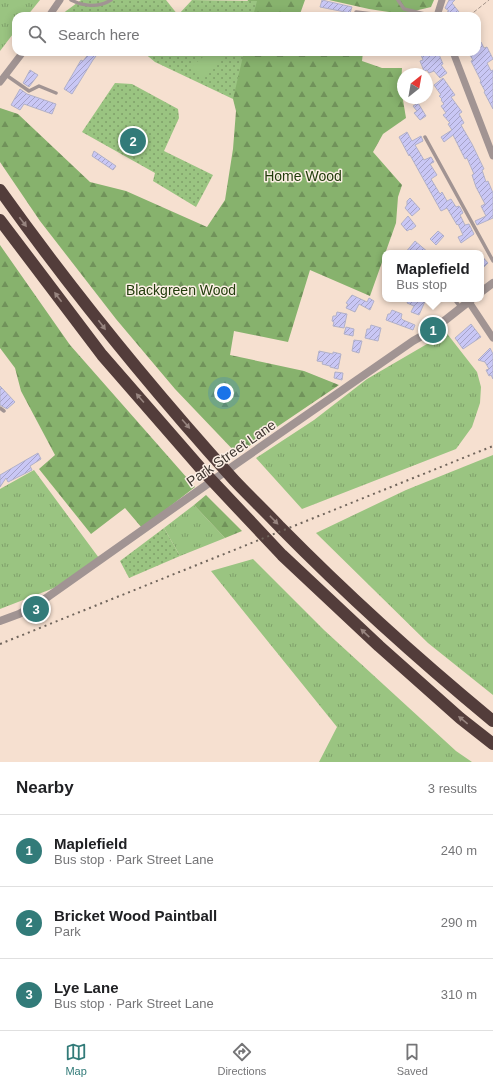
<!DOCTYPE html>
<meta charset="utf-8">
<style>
:root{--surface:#fff;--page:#f6f6f6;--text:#202124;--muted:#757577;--line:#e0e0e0;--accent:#327b79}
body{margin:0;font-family:Helvetica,sans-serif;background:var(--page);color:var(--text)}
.compass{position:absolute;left:397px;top:68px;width:36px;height:36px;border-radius:50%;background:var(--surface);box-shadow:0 2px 10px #0003;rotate:31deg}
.you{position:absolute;left:224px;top:393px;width:14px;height:14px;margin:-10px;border:3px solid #fff;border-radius:50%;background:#1a73e8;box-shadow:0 0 0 6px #1a73e833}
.badge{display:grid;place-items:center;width:26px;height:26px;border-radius:50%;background:var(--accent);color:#fff;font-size:13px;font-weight:700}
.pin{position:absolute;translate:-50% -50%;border:2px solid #fff;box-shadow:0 1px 4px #0006}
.popup{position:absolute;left:382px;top:250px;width:102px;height:52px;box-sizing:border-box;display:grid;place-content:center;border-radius:8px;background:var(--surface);filter:drop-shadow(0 1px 3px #0005);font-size:13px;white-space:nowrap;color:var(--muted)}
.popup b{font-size:15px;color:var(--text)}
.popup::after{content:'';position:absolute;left:50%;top:100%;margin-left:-8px;border:8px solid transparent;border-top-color:var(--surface)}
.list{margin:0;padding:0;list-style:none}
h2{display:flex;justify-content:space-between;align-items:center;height:52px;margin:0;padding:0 16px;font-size:17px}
h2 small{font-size:13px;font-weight:400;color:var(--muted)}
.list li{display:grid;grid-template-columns:26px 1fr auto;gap:12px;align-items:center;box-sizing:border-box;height:72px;padding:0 16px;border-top:1px solid var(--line)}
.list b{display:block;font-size:15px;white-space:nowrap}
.list p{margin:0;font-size:13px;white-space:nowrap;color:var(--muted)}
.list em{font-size:13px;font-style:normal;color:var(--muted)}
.icon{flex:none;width:22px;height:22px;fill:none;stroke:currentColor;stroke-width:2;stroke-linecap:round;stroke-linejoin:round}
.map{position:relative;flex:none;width:493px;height:762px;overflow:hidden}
.search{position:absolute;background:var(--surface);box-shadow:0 2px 10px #0003;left:12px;right:12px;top:12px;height:44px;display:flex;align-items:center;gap:10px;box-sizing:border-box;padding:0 14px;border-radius:12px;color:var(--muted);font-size:15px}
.sheet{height:268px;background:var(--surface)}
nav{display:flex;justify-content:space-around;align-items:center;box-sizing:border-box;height:56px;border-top:1px solid var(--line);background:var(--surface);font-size:11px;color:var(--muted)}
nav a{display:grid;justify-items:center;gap:2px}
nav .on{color:var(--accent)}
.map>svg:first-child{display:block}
.grass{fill:url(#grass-tufts)}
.forest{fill:url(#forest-firs)}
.park{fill:url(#park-dots)}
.pitch{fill:#9ac481}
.building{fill:url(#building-hatch);stroke:#b2b1c8}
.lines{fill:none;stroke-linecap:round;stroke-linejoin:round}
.path{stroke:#a49489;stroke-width:1;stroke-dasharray:4 2;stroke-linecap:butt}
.service{stroke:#a19493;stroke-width:3.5}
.minor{stroke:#a19493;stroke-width:7}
.tertiary{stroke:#a19493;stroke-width:8}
.motorway{stroke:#533d3b;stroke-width:12}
.rail{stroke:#70655c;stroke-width:2;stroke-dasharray:2 4;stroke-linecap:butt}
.oneway{fill:#97847f}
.labels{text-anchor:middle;stroke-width:3;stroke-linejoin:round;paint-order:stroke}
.park-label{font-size:14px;fill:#223d0c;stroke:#fcefe5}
.street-label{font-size:14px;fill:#3e3630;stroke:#fcefe5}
</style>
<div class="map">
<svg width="493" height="762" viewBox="0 0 493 762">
<defs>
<pattern id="grass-tufts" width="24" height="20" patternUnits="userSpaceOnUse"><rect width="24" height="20" fill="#9ac481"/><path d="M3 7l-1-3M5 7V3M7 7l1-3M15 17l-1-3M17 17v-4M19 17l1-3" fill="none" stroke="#7fa06a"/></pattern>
<pattern id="forest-firs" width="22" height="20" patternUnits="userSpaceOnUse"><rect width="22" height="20" fill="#87b26d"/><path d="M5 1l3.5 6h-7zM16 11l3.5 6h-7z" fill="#70925a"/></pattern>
<pattern id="park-dots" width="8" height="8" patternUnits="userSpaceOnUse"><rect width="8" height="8" fill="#9ac481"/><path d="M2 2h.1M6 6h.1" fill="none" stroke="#7fa06a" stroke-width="1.8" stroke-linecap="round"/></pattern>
<pattern id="building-hatch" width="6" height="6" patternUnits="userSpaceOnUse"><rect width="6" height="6" fill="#c9c7f5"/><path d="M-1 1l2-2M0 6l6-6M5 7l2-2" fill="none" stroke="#a5a2c7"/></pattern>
</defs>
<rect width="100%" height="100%" fill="#f6e0d0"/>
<path class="grass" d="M 0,0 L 40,0 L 27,16 L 16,16 L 16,30 L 0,51 Z
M 445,331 L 477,372 L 481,387 L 480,403 L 472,427 L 456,449 L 302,509 L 256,458 L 314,420 L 367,379 L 427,344 Z
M 493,455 L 493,695 L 428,643 L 316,533 L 406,490 Z
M 34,470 L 99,558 L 54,588 L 0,609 L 0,489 Z
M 194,505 L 225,538 L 180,556 L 164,528 Z
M 253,559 L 324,630 L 456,751 L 472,762 L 319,762 L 337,727 L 211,571 Z"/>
<path class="forest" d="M 248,0 L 305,0 L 300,14 L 301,16 L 241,16 Z
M 329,0 L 434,0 L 431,7 L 402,14 L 369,9 Z
M 235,52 L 363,52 L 362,61 L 382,68 L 402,68 L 401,88 L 406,118 L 383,134 L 373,152 L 402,185 L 398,197 L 396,223 L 370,296 L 310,270 L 288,342 L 234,331 L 230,355 L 304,371 L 339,385 L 237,454 L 175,389 L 116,319 L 40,221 L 0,162 L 0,108 L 18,114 L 90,182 L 126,191 L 207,227 L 225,200 L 233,149 L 236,111 L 233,99 Z
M 0,245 L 70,345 L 195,487 L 142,528 L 125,508 L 91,534 L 39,469 L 55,455 L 21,391 L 15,368 L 0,348 Z
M 206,495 L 242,531 L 225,538 L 194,505 Z"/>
<path class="park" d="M 81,0 L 166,0 L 178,15 L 192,0 L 257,1 L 253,16 L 66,16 L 62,14 Z
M 143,52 L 244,52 L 233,99 L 155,62 Z
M 115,83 L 132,84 L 178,109 L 179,118 L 164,151 L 213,175 L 196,207 L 153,181 L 155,173 L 82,132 Z
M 164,528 L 180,556 L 129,578 L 120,561 Z"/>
<path class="pitch" d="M 209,52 L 219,52 L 225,58 L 201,78 L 191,67 Z"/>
<path class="building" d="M 322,0 L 352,7 L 350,13 L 320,7 Z
M 449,0 L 455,0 L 452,3 L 462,16 L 450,16 L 447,12 L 449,11 L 445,8 Z
M 481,42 L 484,48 L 487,47 L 493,59 L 487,63 L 491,71 L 493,70 L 493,109 L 484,92 L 485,91 L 480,82 L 481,81 L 471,61 L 473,60 L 468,52 L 477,52 L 477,44 Z
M 90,52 L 99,52 L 93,60 L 72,94 L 64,89 L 81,60 L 83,61 Z
M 420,52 L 438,52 L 443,64 L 441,65 L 447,73 L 440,78 L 434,71 L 429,73 L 427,70 L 424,71 L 420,61 L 423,60 Z
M 30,70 L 38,75 L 29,87 L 23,83 Z
M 443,78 L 455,95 L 451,97 L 462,112 L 459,114 L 464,123 L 461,125 L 472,144 L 484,169 L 482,170 L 486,182 L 488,181 L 493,193 L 493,218 L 477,225 L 475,221 L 486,216 L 481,206 L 485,204 L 476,187 L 472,175 L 474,174 L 467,158 L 465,159 L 453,135 L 444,142 L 441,137 L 452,130 L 448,124 L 450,123 L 443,115 L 446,113 L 441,106 L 444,104 L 441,100 L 442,99 L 439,96 L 441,95 L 434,85 Z
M 20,89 L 27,94 L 56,104 L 52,114 L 24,104 L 20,110 L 11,105 Z
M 418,103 L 426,116 L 420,120 L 414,113 L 417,111 L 413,106 Z
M 407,132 L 412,141 L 421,136 L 423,141 L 415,145 L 424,160 L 431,157 L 434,162 L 430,164 L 437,175 L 431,179 L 440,194 L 442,192 L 447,201 L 451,199 L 456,207 L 459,206 L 460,207 L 463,213 L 460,215 L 465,225 L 469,224 L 474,234 L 461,243 L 458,237 L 463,235 L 458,224 L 457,225 L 447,208 L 441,211 L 410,155 L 409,156 L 399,137 Z
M 94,151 L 116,166 L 113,170 L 92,156 Z
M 410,198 L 420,209 L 412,216 L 405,208 L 407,205 L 407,201 Z
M 408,216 L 416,226 L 411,230 L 410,229 L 407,231 L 401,224 Z
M 438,231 L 444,236 L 436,245 L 430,239 Z
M 415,241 L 429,253 L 405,253 Z
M 481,255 L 488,263 L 481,270 Z
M 352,295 L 367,302 L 369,298 L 374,301 L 370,310 L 359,304 L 355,312 L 346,308 L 348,304 L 346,303 Z
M 409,299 L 426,299 L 419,315 L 411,312 L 414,306 L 407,303 Z
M 392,310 L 402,314 L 401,318 L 403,320 L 415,325 L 413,330 L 386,320 L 388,314 L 390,314 Z
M 337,312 L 347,314 L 344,328 L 333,326 L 334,322 L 332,321 L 333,316 L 336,316 Z
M 471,324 L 481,337 L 463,349 L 455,338 Z
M 371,325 L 381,328 L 378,341 L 365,338 L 367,329 L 370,329 Z
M 346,327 L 354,329 L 353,336 L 344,334 Z
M 354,340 L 362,341 L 359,353 L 352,351 Z
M 490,348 L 493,354 L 493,379 L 491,375 L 489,376 L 486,370 L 489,369 L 485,362 L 478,360 Z
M 319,351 L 333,354 L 333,352 L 341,354 L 338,369 L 330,367 L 330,366 L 322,364 L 323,362 L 317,361 Z
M 335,372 L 343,373 L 342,380 L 334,378 Z
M 0,386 L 15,402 L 7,409 L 0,405 Z
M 38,453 L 41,459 L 30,466 L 32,470 L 8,482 L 6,478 L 0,487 L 0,475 Z"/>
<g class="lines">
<path class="path" d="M 469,16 L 489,0"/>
<path class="service" d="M 71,0 C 83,6 98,8 111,0
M 398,0 L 404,9 L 433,16
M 356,12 L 390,16
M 6,75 L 29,91 L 39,86 L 56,93
M 425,137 L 493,261
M 454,299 L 460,307
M 0,408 L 4,411"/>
<path class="minor" d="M 49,16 L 60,0
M 437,16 L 442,0
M 453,52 L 493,156
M 0,82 L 23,52
M 469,302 L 493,338"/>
<path class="tertiary" d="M 481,292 L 493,283
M 0,621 L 19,614 L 42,601 L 236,464 L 413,341 L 434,329 L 472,299"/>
<path class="motorway" d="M 0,190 C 72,291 151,388 234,480 C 249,496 265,511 280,527 C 347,595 419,660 493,721
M 0,220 L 102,355 L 203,471 L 282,555 L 379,646 L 460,718 L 493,744"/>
<path class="rail" d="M 0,644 L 493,446"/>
</g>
<defs><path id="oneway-solid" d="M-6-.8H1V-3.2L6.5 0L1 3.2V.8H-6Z"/></defs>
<g class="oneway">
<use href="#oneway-solid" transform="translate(23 222) rotate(53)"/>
<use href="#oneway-solid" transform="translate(58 297) rotate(-127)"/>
<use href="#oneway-solid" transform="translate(102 325) rotate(53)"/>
<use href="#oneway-solid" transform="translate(140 398) rotate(-131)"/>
<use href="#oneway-solid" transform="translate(186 424) rotate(49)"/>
<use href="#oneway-solid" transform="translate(274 520) rotate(46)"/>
<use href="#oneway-solid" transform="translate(365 633) rotate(-137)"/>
<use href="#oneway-solid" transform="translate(463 720) rotate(-141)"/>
</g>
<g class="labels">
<g class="park-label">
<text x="303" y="181">Home Wood</text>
<text x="181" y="295">Blackgreen Wood</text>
</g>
<g class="street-label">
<text transform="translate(231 453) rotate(-35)" y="5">Park Street Lane</text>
</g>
</g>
</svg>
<svg class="compass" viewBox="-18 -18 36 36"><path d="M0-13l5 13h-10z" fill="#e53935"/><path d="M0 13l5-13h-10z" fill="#757577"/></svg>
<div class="you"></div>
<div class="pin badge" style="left:433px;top:330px">1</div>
<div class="popup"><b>Maplefield</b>Bus stop</div>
<div class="pin badge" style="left:133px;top:141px">2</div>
<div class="pin badge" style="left:36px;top:609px">3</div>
<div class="search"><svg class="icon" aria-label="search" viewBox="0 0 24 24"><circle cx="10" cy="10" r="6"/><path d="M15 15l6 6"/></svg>Search here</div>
</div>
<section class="sheet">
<h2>Nearby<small>3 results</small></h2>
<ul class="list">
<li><span class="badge">1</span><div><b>Maplefield</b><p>Bus stop · Park Street Lane</p></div><em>240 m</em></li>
<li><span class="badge">2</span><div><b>Bricket Wood Paintball</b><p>Park</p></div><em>290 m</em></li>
<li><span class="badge">3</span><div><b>Lye Lane</b><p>Bus stop · Park Street Lane</p></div><em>310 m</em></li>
</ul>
</section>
<nav>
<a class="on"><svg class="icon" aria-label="map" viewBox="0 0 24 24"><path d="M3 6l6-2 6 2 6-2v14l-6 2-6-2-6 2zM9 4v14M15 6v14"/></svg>Map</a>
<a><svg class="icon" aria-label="directions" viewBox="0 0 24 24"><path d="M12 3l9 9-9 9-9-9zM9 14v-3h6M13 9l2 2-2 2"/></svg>Directions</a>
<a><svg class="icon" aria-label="saved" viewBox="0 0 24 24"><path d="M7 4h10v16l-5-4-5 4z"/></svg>Saved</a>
</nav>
